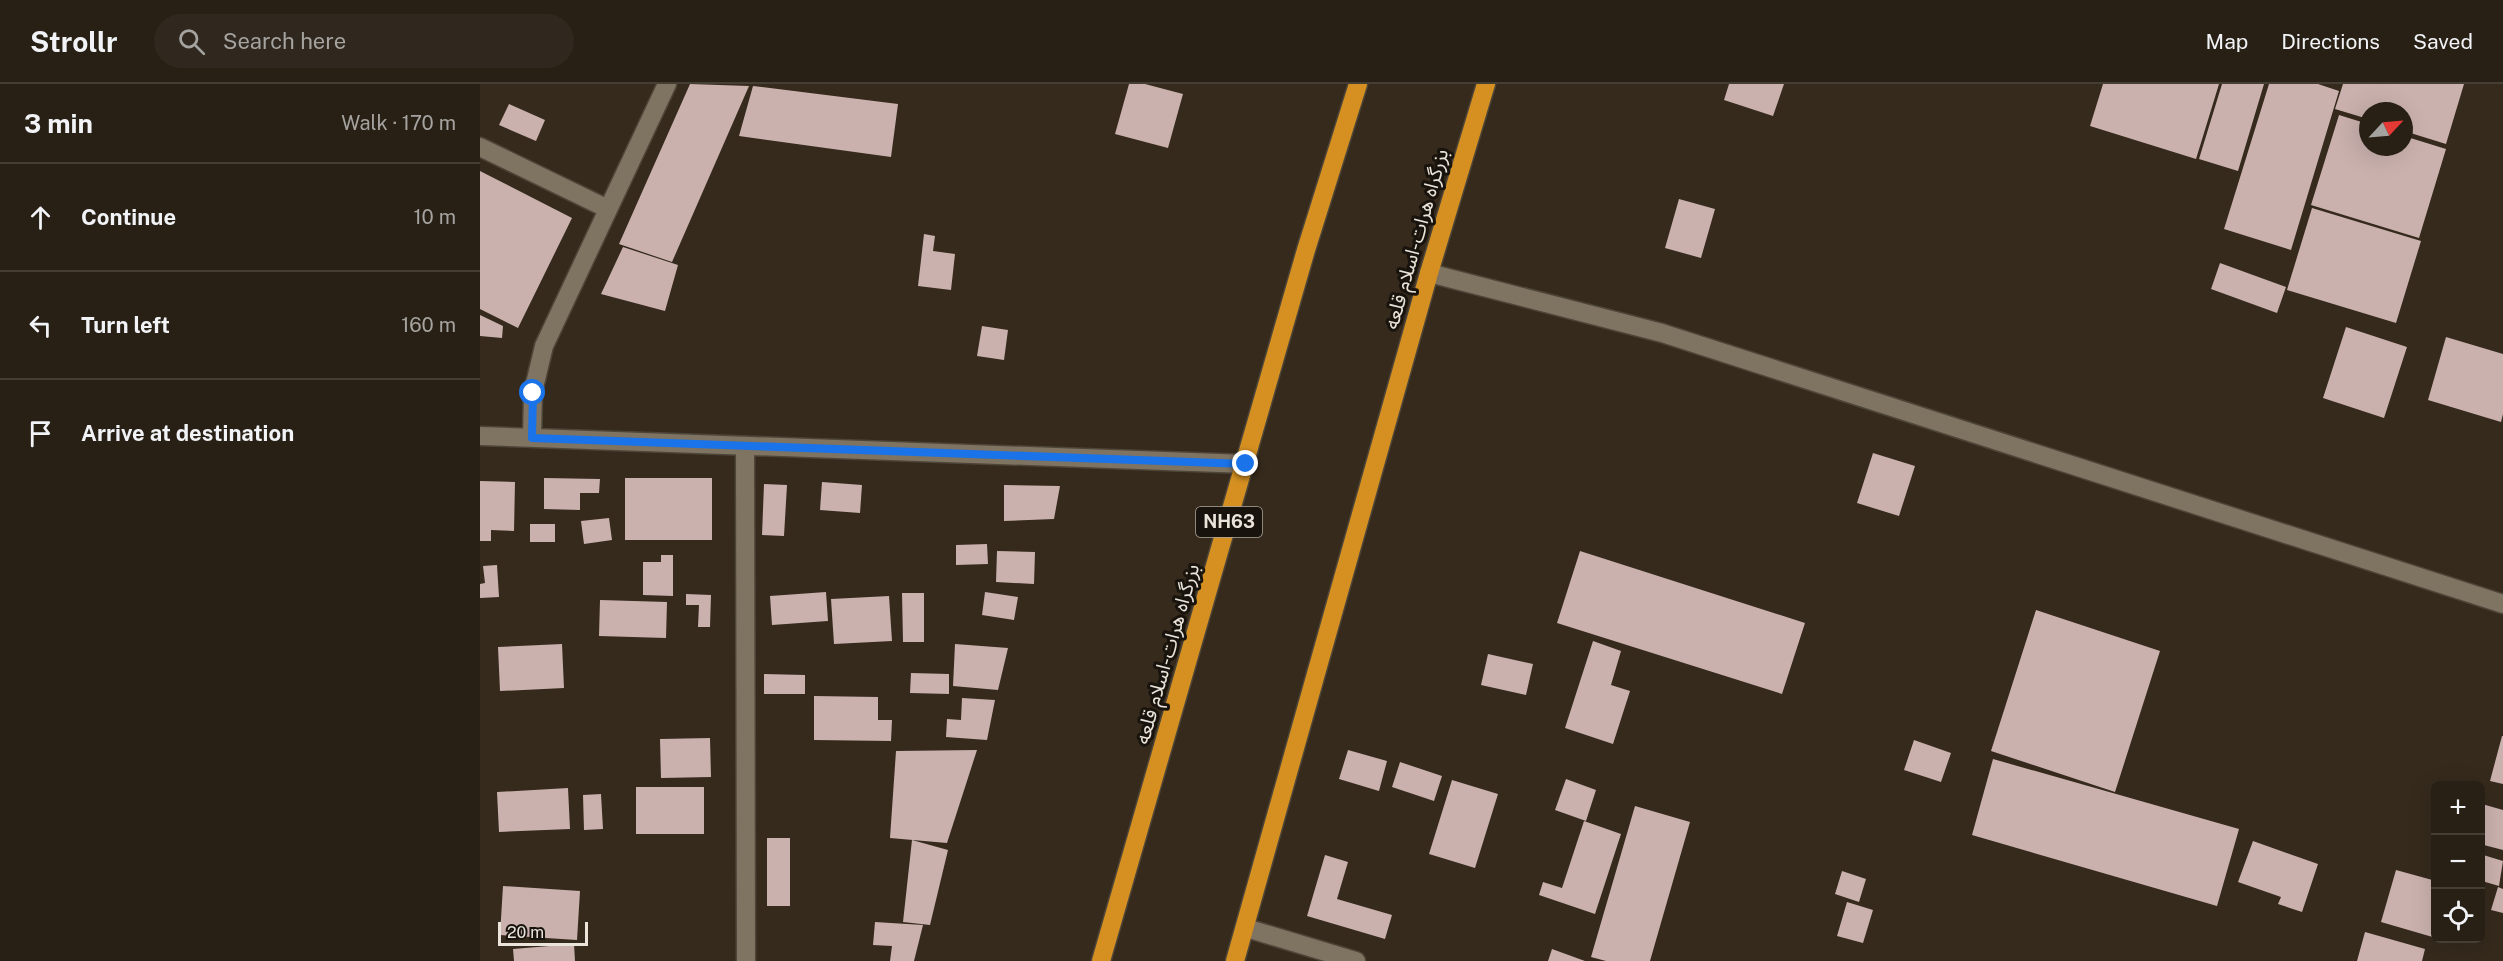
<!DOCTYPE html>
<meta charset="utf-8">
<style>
:root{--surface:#282015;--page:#30281e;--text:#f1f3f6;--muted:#a5a3a0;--line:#443e34}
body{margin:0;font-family:"Public Sans","Noto Sans Arabic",sans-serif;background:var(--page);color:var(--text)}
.controls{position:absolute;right:18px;bottom:18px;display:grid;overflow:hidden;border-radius:9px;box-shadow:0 6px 24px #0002}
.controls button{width:54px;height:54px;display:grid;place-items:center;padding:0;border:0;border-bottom:2px solid var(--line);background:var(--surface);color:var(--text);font:30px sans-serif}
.compass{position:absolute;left:1879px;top:18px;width:54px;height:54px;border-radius:50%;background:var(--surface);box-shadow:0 6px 24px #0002;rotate:64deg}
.scale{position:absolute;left:18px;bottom:15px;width:90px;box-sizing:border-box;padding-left:6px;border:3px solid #eae4da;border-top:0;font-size:16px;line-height:21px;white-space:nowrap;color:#eae4da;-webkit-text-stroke:4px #18140d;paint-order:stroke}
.stop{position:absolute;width:18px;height:18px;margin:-14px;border:4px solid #1a73e8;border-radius:50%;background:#fff}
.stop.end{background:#1a73e8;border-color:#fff;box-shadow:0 2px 6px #0008}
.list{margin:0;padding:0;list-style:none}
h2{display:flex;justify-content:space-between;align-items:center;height:78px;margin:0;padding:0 24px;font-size:26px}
h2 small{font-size:20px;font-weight:400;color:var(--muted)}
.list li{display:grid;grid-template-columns:39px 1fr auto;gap:18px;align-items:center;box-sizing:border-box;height:108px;padding:0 24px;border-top:2px solid var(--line)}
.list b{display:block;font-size:22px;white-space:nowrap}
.list em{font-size:20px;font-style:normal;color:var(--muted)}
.icon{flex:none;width:33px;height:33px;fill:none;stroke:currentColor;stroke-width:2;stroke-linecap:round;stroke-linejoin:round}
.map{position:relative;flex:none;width:2023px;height:877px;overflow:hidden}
header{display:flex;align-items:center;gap:36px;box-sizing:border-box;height:84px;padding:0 30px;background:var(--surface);border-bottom:2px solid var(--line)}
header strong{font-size:28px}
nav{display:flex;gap:33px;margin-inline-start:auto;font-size:21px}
.search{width:420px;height:54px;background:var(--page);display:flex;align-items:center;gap:15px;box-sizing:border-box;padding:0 21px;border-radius:33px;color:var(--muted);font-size:22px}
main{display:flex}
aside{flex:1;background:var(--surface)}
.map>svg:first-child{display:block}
.building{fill:#cab1ae}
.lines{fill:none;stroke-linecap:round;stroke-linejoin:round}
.minor-casing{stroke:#4d4538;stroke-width:21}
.highway-casing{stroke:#4d4538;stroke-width:21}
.minor{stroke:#7f7362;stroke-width:18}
.highway{stroke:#d59021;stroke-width:18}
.route{stroke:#1a73e8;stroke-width:8}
.labels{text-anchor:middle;stroke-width:6;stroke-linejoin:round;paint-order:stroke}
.shield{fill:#18140d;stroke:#aba69c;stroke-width:1.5}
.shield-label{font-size:18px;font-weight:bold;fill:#eae4da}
.street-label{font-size:20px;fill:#eae4da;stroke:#18140d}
</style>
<header>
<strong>Strollr</strong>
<div class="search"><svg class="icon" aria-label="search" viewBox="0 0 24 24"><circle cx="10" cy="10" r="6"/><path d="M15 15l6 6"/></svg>Search here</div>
<nav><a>Map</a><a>Directions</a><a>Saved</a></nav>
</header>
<main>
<aside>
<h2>3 min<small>Walk · 170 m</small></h2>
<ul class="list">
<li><svg class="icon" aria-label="ahead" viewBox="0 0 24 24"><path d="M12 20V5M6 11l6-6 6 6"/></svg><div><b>Continue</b></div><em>10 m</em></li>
<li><svg class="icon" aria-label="left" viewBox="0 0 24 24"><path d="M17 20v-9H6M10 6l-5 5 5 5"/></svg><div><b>Turn left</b></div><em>160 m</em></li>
<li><svg class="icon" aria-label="arrive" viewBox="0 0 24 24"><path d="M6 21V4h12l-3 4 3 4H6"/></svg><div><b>Arrive at destination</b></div></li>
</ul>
</aside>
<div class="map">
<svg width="2023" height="877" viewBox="0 0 2023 877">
<rect width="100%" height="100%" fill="#352a1c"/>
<path class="building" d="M 210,0 L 269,2 L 192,178 L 139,160 Z
M 649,0 L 665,0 L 703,10 L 688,64 L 635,50 Z
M 1249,0 L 1304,0 L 1293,32 L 1244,16 Z
M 1623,0 L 1739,0 L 1716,75 L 1610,42 Z
M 1742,0 L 1784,0 L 1758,87 L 1719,75 Z
M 1789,0 L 1838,0 L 1859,7 L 1811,166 L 1744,145 Z
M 1863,0 L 1984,0 L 1966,60 L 1924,47 L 1924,27 L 1888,27 L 1888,35 L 1855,25 Z
M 273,2 L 418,20 L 411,73 L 259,52 Z
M 29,20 L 65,36 L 56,57 L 19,41 Z
M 1859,31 L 1888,40 L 1888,63 L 1924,63 L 1924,52 L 1966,65 L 1939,154 L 1831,121 Z
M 0,87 L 92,134 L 38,244 L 0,225 Z
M 1199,115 L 1235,125 L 1221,174 L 1185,164 Z
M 1832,124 L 1941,157 L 1916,239 L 1807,206 Z
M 444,150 L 455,152 L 453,167 L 475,170 L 471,206 L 438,202 Z
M 143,163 L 198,181 L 185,227 L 121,210 Z
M 1740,179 L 1806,203 L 1797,229 L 1731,205 Z
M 0,231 L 23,242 L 22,254 L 0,252 Z
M 502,242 L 528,246 L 524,276 L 497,272 Z
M 1866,243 L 1927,263 L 1904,334 L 1843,314 Z
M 1966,253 L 2023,270 L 2023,330 L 2021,338 L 1948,316 Z
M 1393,369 L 1435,382 L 1419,432 L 1377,419 Z
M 64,394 L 120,395 L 119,409 L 100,409 L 100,426 L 64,425 Z
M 145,394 L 232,394 L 232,456 L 145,456 Z
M 0,397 L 35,398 L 34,447 L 11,446 L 11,457 L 0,457 Z
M 342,398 L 382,401 L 380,429 L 340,426 Z
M 284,400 L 307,401 L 304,452 L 282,451 Z
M 524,401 L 580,402 L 574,435 L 524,437 Z
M 129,434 L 132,456 L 104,460 L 101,437 Z
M 50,440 L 75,440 L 75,458 L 50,458 Z
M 507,460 L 508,480 L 476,481 L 476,461 Z
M 517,467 L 555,468 L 554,500 L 516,498 Z
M 1100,467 L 1325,539 L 1302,610 L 1077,539 Z
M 181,471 L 193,471 L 193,512 L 163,511 L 163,478 L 181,478 Z
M 17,481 L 19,513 L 0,514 L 0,500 L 5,499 L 3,482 Z
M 346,508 L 348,537 L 292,541 L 290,512 Z
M 505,508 L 538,513 L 534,536 L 502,531 Z
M 422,509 L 444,509 L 444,558 L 423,558 Z
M 206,510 L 231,511 L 230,543 L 218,543 L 219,521 L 206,521 Z
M 409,512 L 412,557 L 354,560 L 351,515 Z
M 120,516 L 187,518 L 186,554 L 119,552 Z
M 1556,526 L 1680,567 L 1635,708 L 1511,667 Z
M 1113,557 L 1141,567 L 1131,601 L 1150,607 L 1133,660 L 1085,644 Z
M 82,560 L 84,604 L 20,607 L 18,563 Z
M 475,560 L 528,564 L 518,606 L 473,602 Z
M 1008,570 L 1053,580 L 1046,611 L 1001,601 Z
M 431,589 L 469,590 L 469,610 L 430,609 Z
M 284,590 L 325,591 L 325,610 L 284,610 Z
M 334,612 L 398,613 L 398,636 L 412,636 L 411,657 L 334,656 Z
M 482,614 L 515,616 L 507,656 L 466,653 L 467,635 L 481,636 Z
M 2022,652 L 2023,652 L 2023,700 L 2010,697 Z
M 230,654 L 231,693 L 181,694 L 180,655 Z
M 1434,656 L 1471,669 L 1461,698 L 1424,686 Z
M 497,666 L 467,759 L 410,754 L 416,667 Z
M 868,666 L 907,677 L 899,707 L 859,695 Z
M 1513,675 L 1759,745 L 1737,822 L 1492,751 Z
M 920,678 L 962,692 L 954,717 L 912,703 Z
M 1086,695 L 1116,706 L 1106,737 L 1075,726 Z
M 972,696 L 1018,710 L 995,784 L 949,770 Z
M 156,703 L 224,703 L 224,750 L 156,750 Z
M 88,704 L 90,745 L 19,748 L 17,708 Z
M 121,710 L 123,745 L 104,746 L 103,711 Z
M 2002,720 L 2023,726 L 2023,766 L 2000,760 Z
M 1155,722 L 1210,738 L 1170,877 L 1126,877 L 1111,873 Z
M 1104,737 L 1141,750 L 1115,830 L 1059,811 L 1063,798 L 1082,804 Z
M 287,754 L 310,754 L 310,822 L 287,822 Z
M 432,756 L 468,766 L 450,841 L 423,838 Z
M 1773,757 L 1838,780 L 1822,828 L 1798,820 L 1801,813 L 1758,798 Z
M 2000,770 L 2023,777 L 2019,802 L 2002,797 L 2000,802 Z
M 845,771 L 868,778 L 857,815 L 912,831 L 905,855 L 827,832 Z
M 1916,786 L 1956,797 L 1956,854 L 1901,838 Z
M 1362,787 L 1386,795 L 1379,818 L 1355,810 Z
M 23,802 L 100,807 L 97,856 L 20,851 Z
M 2018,803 L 2023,805 L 2023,829 L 2011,826 Z
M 1367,818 L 1393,826 L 1383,859 L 1357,852 Z
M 395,838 L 443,841 L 434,877 L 410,877 L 412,862 L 393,861 Z
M 1885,848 L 1945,865 L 1942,877 L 1877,877 Z
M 94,860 L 95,877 L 34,877 L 33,865 Z
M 1072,865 L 1105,877 L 1068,877 Z"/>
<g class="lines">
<defs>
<path id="minor" d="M 0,63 L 128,125
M 949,189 L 1182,249 L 2023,520
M 0,352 L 766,380
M 52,354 L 53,308 L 64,262 L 187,0
M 265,362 L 266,877
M 766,844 L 876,877"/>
<path id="highway" d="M 621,877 L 826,166 L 878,0
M 755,877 L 949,189 L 1006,0"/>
</defs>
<use href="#minor" class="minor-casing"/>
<use href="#highway" class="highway-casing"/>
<use href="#minor" class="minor"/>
<use href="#highway" class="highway"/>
</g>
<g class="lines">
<path class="route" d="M 53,309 L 52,354 L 766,380"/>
</g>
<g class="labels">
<rect class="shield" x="716" y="423" width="66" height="30" rx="4.5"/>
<g class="shield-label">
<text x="749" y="444">NH63</text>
</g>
<g class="street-label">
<text transform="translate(936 155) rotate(-74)" y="7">بزرگراه هرات-اسلام قلعه</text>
<text transform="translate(687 570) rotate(-74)" y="7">بزرگراه هرات-اسلام قلعه</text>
</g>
</g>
</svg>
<div class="controls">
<button>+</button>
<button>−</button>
<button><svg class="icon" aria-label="locate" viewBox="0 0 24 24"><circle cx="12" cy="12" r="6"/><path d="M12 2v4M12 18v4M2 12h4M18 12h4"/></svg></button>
</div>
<svg class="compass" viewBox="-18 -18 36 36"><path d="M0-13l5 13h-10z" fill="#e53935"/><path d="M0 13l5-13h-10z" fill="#a5a3a0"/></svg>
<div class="scale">20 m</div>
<div class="stop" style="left:53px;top:309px"></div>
<div class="stop end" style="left:766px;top:380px"></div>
</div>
</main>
